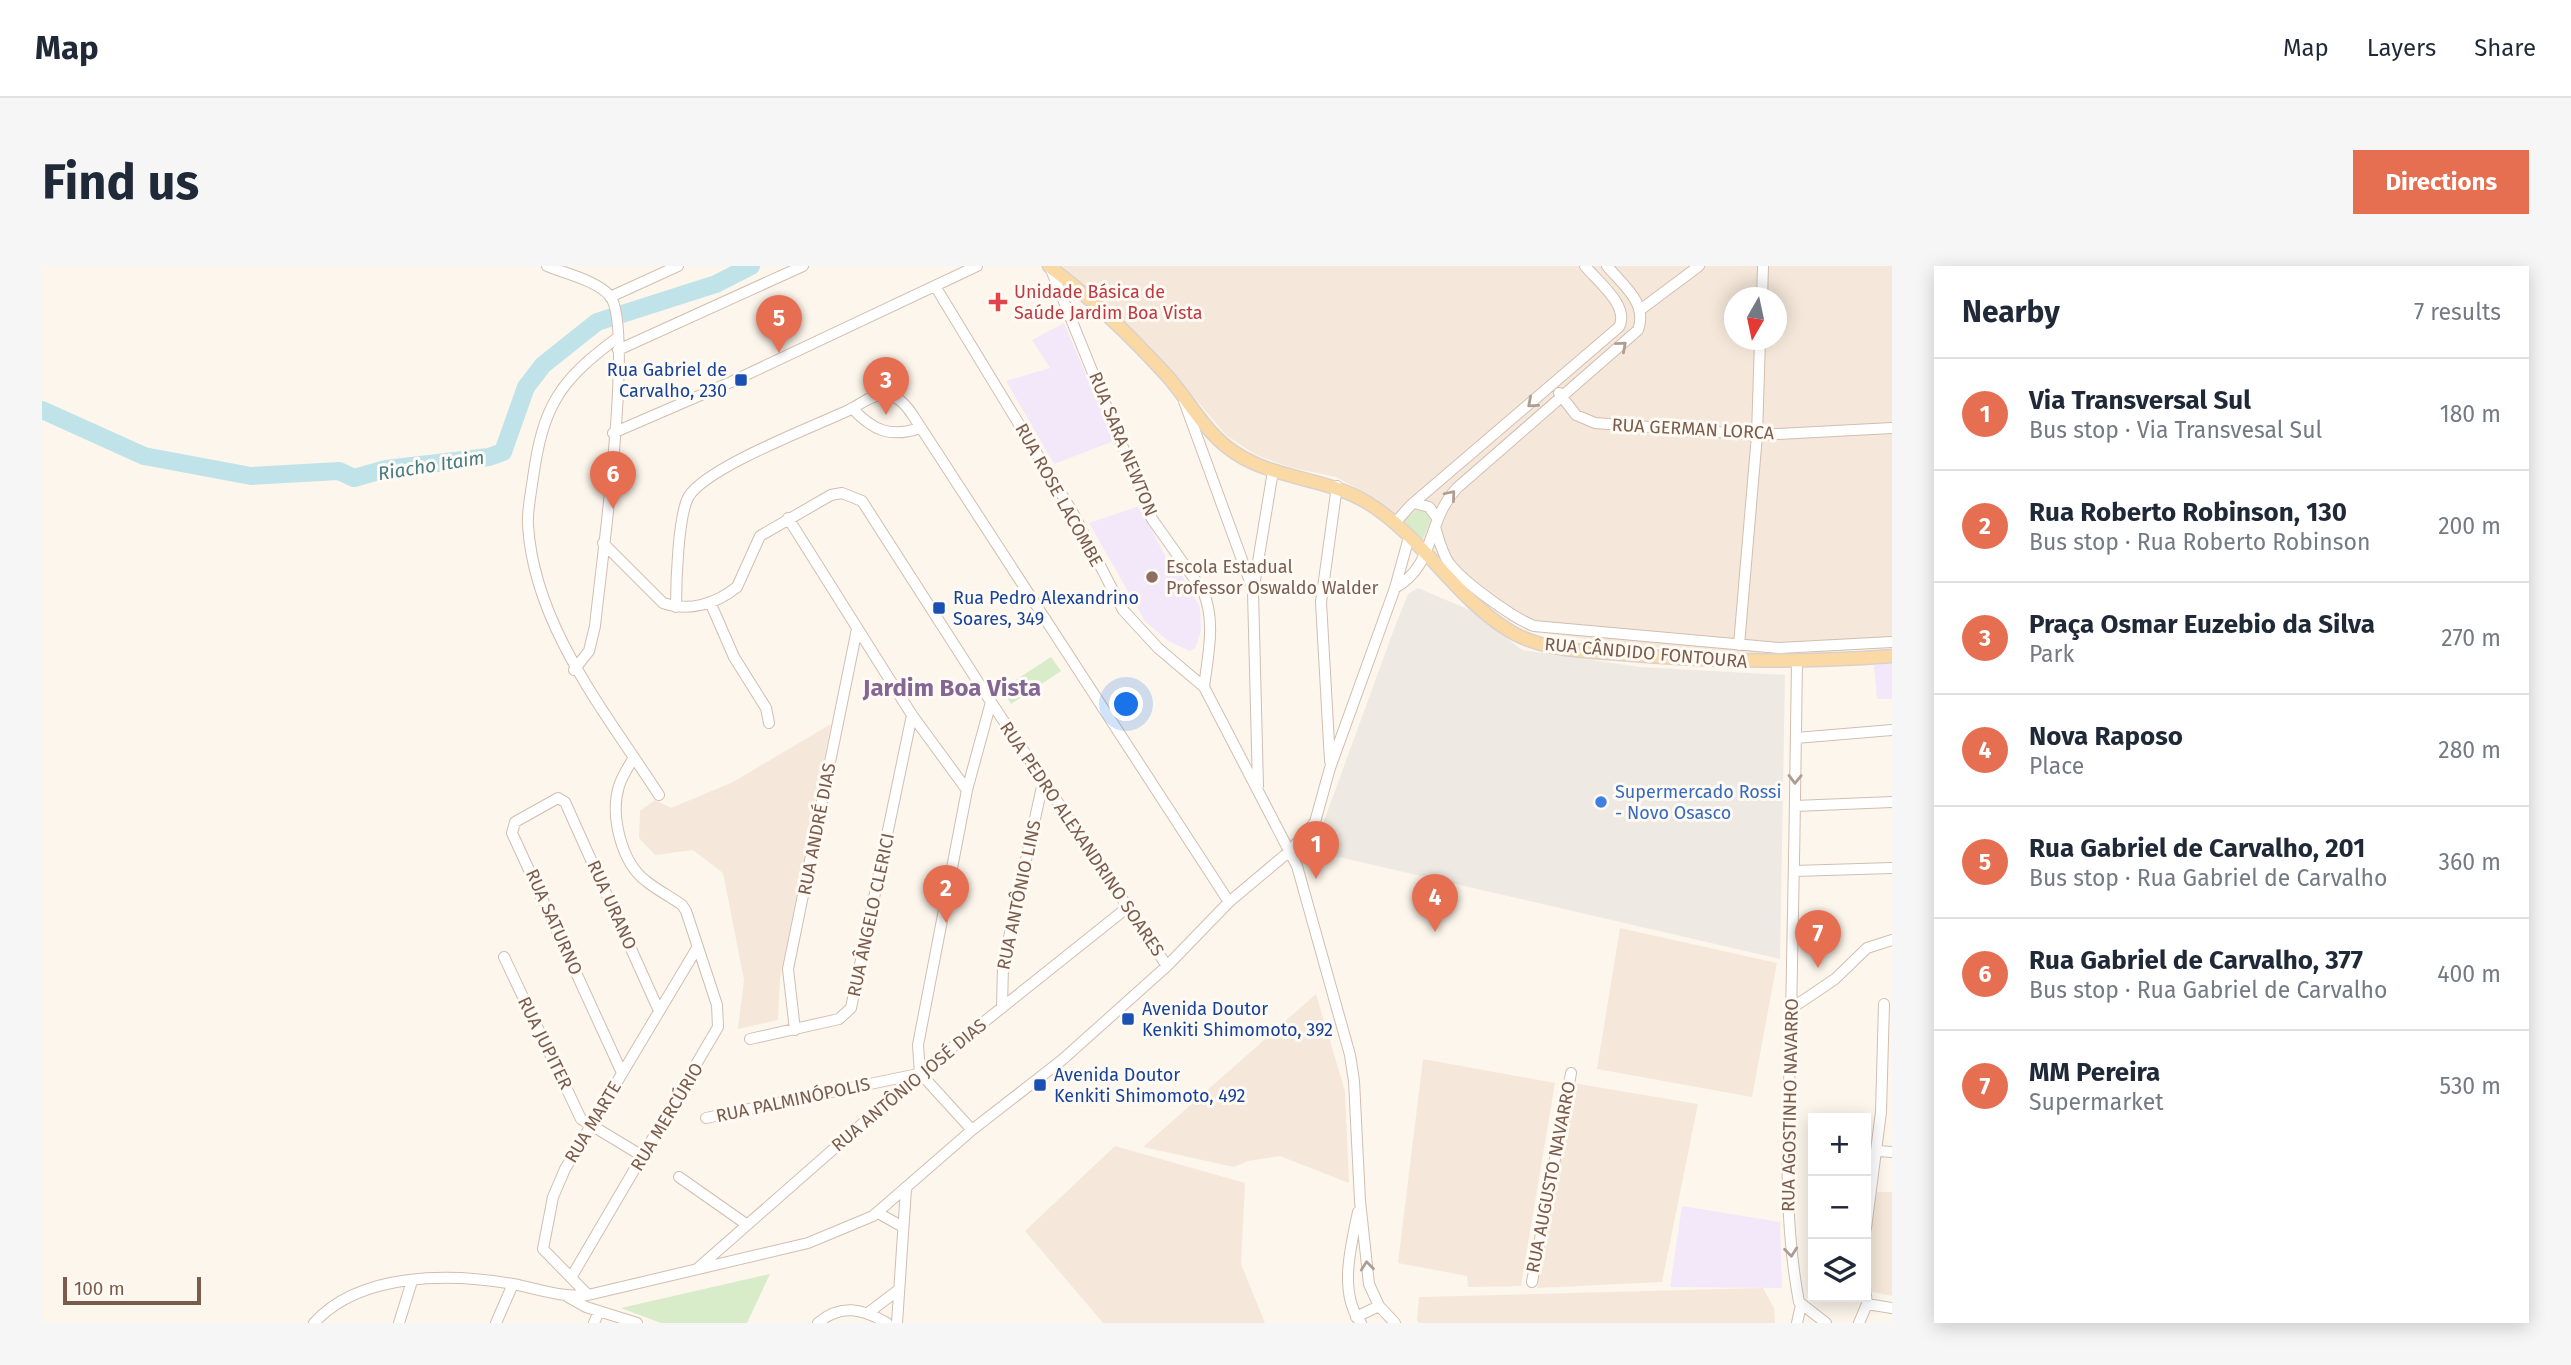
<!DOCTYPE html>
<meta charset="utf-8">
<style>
:root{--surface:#fff;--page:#f6f6f7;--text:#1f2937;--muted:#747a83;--line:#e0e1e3;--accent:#e76f51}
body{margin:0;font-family:"Fira Sans",sans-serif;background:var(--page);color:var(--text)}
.controls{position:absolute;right:21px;bottom:21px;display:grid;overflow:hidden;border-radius:0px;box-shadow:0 4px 18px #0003}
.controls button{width:63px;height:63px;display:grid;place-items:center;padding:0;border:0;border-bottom:2px solid var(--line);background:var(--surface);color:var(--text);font:35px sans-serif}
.compass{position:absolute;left:1682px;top:21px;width:63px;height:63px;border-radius:50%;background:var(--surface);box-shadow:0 4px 18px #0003;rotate:189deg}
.scale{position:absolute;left:21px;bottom:18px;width:138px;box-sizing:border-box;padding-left:7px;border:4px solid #7a5c4d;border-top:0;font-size:19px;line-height:24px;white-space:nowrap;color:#7a5c4d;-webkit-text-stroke:5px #fffaf3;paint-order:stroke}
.you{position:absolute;left:1085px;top:439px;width:24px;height:24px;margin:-18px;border:5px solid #fff;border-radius:50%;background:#1a73e8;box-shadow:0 0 0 10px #1a73e833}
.badge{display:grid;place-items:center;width:46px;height:46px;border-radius:50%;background:var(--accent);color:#fff;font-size:23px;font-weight:700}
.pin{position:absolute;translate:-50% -58px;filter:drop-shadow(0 2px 4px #0008)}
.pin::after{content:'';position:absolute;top:37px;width:24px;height:21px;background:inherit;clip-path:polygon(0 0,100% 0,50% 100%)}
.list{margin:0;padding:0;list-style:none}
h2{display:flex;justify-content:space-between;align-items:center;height:91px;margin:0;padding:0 28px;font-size:30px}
h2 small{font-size:23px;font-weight:400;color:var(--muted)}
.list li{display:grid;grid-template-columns:46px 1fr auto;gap:21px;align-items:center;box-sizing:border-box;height:112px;padding:0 28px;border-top:2px solid var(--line)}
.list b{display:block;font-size:26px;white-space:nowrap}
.list p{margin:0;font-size:23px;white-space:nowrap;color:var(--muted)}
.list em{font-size:23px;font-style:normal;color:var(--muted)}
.icon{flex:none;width:38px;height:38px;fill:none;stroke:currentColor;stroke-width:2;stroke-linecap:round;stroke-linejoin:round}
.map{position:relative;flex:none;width:1850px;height:1057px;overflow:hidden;border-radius:0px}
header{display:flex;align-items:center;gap:42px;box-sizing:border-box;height:98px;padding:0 35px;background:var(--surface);border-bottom:2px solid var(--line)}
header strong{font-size:33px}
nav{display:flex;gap:38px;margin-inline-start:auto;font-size:24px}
.intro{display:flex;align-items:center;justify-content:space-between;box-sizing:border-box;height:168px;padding:0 42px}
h1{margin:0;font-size:49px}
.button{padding:18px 32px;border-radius:0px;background:var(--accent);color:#fff;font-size:24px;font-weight:700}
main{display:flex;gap:42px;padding:0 42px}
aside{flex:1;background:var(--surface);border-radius:0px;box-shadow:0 4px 18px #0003}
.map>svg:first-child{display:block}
.residential{fill:#f5e8da;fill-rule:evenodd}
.industrial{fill:#efe9e4}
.education{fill:#f3e8fa}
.green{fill:#d8ecc9}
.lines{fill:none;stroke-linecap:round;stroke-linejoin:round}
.river{stroke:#bfe3e8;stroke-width:18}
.minor-casing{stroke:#d1beb0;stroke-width:12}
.major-casing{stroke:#dad1cd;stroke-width:15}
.minor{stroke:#fff;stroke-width:10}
.major{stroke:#fbd9a5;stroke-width:12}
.oneway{stroke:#af9d94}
.health-dot{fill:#e0444e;stroke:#fffaf3;stroke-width:2.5}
.transit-dot{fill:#1a4fb4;stroke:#fffaf3;stroke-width:2.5}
.education-dot{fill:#8d6e63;stroke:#fffaf3;stroke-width:2.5}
.shop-dot{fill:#3f7fe0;stroke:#fffaf3;stroke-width:2.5}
.labels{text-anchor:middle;stroke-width:6;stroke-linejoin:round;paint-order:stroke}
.health-label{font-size:18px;fill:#be3a42;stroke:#fffaf3;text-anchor:start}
.transit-label{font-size:18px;fill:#164399;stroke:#fffaf3;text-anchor:start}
.street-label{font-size:18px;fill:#7a5c4d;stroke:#fffaf3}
.education-label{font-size:18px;fill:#785e54;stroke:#fffaf3;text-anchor:start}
.shop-label{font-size:18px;fill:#366cbe;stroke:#fffaf3;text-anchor:start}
.water-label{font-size:19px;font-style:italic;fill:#437c86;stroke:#fffaf3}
.district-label{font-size:24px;font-weight:bold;fill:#846695;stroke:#fffaf3}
</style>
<header>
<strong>Map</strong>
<nav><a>Map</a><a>Layers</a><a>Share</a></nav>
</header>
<div class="intro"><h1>Find us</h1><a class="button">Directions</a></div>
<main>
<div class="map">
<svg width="1850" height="1057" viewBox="0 0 1850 1057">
<rect width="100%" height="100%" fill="#fdf6ec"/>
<path class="residential" d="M 1020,0 L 1850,0 L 1850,381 L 1744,389 L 1594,380 L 1490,365 L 1467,355 L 1327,229 L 1294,211 L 1247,201 L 1214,189 L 1184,169 L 1107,79 ZM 1692,32 L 1734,32 L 1734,74 L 1692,74 Z
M 789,458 L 738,712 L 736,754 L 696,763 L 702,714 L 681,607 L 651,584 L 613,589 L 597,572 L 598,545 L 613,534 L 629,542 L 691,516 Z
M 1578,662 L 1735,697 L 1710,831 L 1555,803 Z
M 1274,728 L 1303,825 L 1307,917 L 1238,890 L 1206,895 L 1192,901 L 1101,881 Z
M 1381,793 L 1513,817 L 1479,1020 L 1426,1021 L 1425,1010 L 1356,997 Z
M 1531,817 L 1656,838 L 1620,1016 L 1495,1022 Z
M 1073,880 L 1203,917 L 1199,998 L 1223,1057 L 1061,1057 L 983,965 Z
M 1830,926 L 1850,926 L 1850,1030 L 1827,1025 Z
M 1721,1022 L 1732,1042 L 1733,1057 L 1377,1057 L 1375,1054 L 1377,1031 Z"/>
<path class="industrial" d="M 1376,322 L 1430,345 L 1480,384 L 1598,401 L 1743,409 L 1738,693 L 1271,585 L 1355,355 L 1366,328 Z"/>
<path class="education" d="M 1022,57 L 1072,175 L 1012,198 L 964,115 L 1008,102 L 990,74 Z
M 1097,240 L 1127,297 L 1134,299 L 1158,341 L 1159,364 L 1154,381 L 1148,385 L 1126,375 L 1103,355 L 1047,257 Z
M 1850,397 L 1850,433 L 1835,433 L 1832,399 Z
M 1640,940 L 1738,956 L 1740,1022 L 1628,1021 Z"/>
<path class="green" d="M 1374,244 L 1384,246 L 1389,255 L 1380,273 L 1361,256 Z
M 1009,391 L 1019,405 L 969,438 L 960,423 Z
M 728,1008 L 705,1057 L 619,1057 L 579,1042 Z"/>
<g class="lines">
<path class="river" d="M 0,144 L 102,190 L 209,210 L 297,205 L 312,212 L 344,203 L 447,191 L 461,186 L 484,121 L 501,99 L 555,56 L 674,18 L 709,0"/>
<defs>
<path id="minor" d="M 505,0 C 524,8 554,14 568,30 C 593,62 558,308 553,360 L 547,385 L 532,404
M 1008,1 L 1110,253 L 1161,325 C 1174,355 1166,389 1162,421
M 893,20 L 1031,247 L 1081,344 L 1116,382 L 1162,421 L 1255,600 L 1308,789 L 1312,815 L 1318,935 L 1327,1018 L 1337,1040 L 1353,1057
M 568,31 L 636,0
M 1720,32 L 1721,0
M 1598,44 L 1657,0
M 575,72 C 517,115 501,140 491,212 C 489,227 485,244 486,259 C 492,360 564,447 617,529
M 576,84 L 761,0
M 1517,127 L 1534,149 L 1553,157 L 1715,169 L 1850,162
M 1142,135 L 1210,321
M 810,142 C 831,165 849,172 878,162
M 571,167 L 689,116 L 935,0
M 1373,237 L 1387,241 L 1395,252
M 746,252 L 870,449 L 925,524
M 1353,257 L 1369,239 L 1577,61 C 1588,40 1556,16 1543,0
M 1393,261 C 1397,274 1400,287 1407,297 C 1421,316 1471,352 1492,360 L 1737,382 L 1850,376
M 561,277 L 621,337 C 647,346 674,338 695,321 L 718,270 L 789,229 L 800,227 L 820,235 L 949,436 L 1125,700
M 1353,322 C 1394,299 1384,255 1415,222 L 1596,64 C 1606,37 1581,19 1565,0
M 668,336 L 692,391 L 724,442 L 727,457
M 634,341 C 634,318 636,248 647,230 C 667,200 771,161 807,144 C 819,138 827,130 840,129 C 855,128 863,138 870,148 L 1187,636
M 1697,379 L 1715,169 L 1718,74
M 1755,396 C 1753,514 1752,633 1749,751 C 1747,847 1739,941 1757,1036 L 1784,1057
M 1754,472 L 1850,464
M 1288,495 L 1279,336 L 1295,220
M 1216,520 L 1211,326 L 1231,205
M 1753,540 L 1850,536
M 1752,605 L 1850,602
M 462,691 L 539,853 L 602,891
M 960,742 L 961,699 L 1001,516
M 1750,742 L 1793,713 L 1825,682 L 1850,674
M 753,764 L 746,703 L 815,363
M 708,773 L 797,753 L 809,742 L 870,449
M 580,807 L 470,567 L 473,556 L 516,532 L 523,536 L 617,745
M 878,807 L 876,779 L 925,524 L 949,436
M 878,807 L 930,864
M 664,852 L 876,808
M 1836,885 L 1850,886
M 637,911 L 704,958
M 1316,946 C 1309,980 1296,1027 1319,1057
M 836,947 L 861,961
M 1824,962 L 1839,846 L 1842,738
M 655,1003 L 878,807 L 1086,641
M 530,1010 L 676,761 L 675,739 L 644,645 L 640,639 C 629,631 615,624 604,615 C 579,596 568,549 577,520 C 580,510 587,500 592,491
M 1490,1016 L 1529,807
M 546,1029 L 501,983 L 511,931 L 523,903 L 655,682
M 526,1031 L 544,1041 L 595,1057
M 1825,1038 L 1850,1042
M 826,1047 L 855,1025
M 1314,1051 L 1337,1040
M 272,1057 C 318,1006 408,1007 471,1018 C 497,1023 519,1032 546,1029 L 766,977 L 831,950 L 930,864 L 1020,794 L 1125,700 L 1187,636 L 1249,584 L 1273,556 L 1288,502 L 1353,322 L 1367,271
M 357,1057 L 370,1015
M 454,1057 L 471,1018
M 552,1057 L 557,1045
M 776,1057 C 799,1037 821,1043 845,1057
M 855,1057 L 864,923
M 1755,1057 L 1759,1039
M 1817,1057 L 1825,1038 L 1824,1029"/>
<path id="major" d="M 1007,0 C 1050,33 1091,72 1127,112 C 1146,134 1162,163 1185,181 C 1226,214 1283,210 1326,237 C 1379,270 1411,328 1463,362 C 1497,385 1540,385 1580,388 C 1671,396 1759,397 1850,390"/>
</defs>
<use href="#minor" class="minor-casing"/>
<use href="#major" class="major-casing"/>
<use href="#minor" class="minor"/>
<use href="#major" class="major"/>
</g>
<defs><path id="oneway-chevron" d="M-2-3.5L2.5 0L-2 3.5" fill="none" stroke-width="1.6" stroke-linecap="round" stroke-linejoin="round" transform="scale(1.75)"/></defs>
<g class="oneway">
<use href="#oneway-chevron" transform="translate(1580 80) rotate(-41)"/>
<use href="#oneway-chevron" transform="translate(1490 137) rotate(139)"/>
<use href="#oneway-chevron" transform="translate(1409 229) rotate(-50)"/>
<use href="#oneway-chevron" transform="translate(1753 513) rotate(91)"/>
<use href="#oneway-chevron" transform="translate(1749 986) rotate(84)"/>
<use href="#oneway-chevron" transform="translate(1325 1000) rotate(-96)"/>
</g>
<path class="health-dot" d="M952.5 25.5h7v7h7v7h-7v7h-7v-7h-7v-7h7z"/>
<g class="transit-dot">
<rect x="692" y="107" width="14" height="14" rx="3.5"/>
<rect x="890" y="335" width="14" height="14" rx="3.5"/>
<rect x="1079" y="746" width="14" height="14" rx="3.5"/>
<rect x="991" y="812" width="14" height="14" rx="3.5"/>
</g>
<circle class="education-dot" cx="1110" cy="311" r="7"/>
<circle class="shop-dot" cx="1559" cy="536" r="7"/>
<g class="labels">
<g class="health-label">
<text x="972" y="32">Unidade Básica de<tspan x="972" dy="21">Saúde Jardim Boa Vista</tspan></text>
</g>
<g class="transit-label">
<text x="685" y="110" text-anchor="end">Rua Gabriel de<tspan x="685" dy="21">Carvalho, 230</tspan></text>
<text x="911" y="338">Rua Pedro Alexandrino<tspan x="911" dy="21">Soares, 349</tspan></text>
<text x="1100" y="749">Avenida Doutor<tspan x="1100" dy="21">Kenkiti Shimomoto, 392</tspan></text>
<text x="1012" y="815">Avenida Doutor<tspan x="1012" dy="21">Kenkiti Shimomoto, 492</tspan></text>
</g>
<g class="street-label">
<text transform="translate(1651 163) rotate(3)" y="6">RUA GERMAN LORCA</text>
<text transform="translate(1081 178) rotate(68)" y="6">RUA SARA NEWTON</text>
<text transform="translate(1017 229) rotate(61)" y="6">RUA ROSE LACOMBE</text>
<text transform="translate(1604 387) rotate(5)" y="6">RUA CÂNDIDO FONTOURA</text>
<text transform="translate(775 563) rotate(-79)" y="6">RUA ANDRÉ DIAS</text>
<text transform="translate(1040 573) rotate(56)" y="6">RUA PEDRO ALEXANDRINO SOARES</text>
<text transform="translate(977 629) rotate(-78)" y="6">RUA ANTÔNIO LINS</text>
<text transform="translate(570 639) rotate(66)" y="6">RUA URANO</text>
<text transform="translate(829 649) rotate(-78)" y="6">RUA ÂNGELO CLERICI</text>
<text transform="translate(512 656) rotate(66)" y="6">RUA SATURNO</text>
<text transform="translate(503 777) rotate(64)" y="6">RUA JUPITER</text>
<text transform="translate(867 819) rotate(-40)" y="6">RUA ANTÔNIO JOSÉ DIAS</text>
<text transform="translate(751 834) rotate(-12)" y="6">RUA PALMINÓPOLIS</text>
<text transform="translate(1748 839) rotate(-89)" y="6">RUA AGOSTINHO NAVARRO</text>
<text transform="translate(625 851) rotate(-59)" y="6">RUA MERCÚRIO</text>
<text transform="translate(551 856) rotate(-59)" y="6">RUA MARTE</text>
<text transform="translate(1509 911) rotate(-79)" y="6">RUA AUGUSTO NAVARRO</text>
</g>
<g class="education-label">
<text x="1124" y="307">Escola Estadual<tspan x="1124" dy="21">Professor Oswaldo Walder</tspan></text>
</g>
<g class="shop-label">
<text x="1573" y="532">Supermercado Rossi<tspan x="1573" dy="21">- Novo Osasco</tspan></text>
</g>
<g class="water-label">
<text transform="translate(389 199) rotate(-9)" y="7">Riacho Itaim</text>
</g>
<g class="district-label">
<text x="910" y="430">Jardim Boa Vista</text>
</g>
</g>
</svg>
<div class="controls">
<button>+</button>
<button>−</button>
<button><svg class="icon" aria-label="layers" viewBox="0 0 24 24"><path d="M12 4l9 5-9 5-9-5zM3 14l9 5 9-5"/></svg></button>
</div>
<svg class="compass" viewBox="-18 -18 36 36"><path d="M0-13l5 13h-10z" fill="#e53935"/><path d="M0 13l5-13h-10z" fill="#747a83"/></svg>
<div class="scale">100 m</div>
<div class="you"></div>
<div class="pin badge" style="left:1274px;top:613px">1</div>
<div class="pin badge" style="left:904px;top:657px">2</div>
<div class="pin badge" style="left:844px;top:149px">3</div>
<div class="pin badge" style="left:1393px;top:666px">4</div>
<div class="pin badge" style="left:737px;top:87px">5</div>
<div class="pin badge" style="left:571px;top:243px">6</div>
<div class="pin badge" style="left:1776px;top:702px">7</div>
</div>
<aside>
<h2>Nearby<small>7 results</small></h2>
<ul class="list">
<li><span class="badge">1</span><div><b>Via Transversal Sul</b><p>Bus stop · Via Transvesal Sul</p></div><em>180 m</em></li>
<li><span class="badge">2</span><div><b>Rua Roberto Robinson, 130</b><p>Bus stop · Rua Roberto Robinson</p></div><em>200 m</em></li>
<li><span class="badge">3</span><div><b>Praça Osmar Euzebio da Silva</b><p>Park</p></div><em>270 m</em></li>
<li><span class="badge">4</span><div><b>Nova Raposo</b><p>Place</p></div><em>280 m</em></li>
<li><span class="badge">5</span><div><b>Rua Gabriel de Carvalho, 201</b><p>Bus stop · Rua Gabriel de Carvalho</p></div><em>360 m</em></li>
<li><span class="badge">6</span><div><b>Rua Gabriel de Carvalho, 377</b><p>Bus stop · Rua Gabriel de Carvalho</p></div><em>400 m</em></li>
<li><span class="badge">7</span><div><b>MM Pereira</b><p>Supermarket</p></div><em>530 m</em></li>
</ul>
</aside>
</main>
